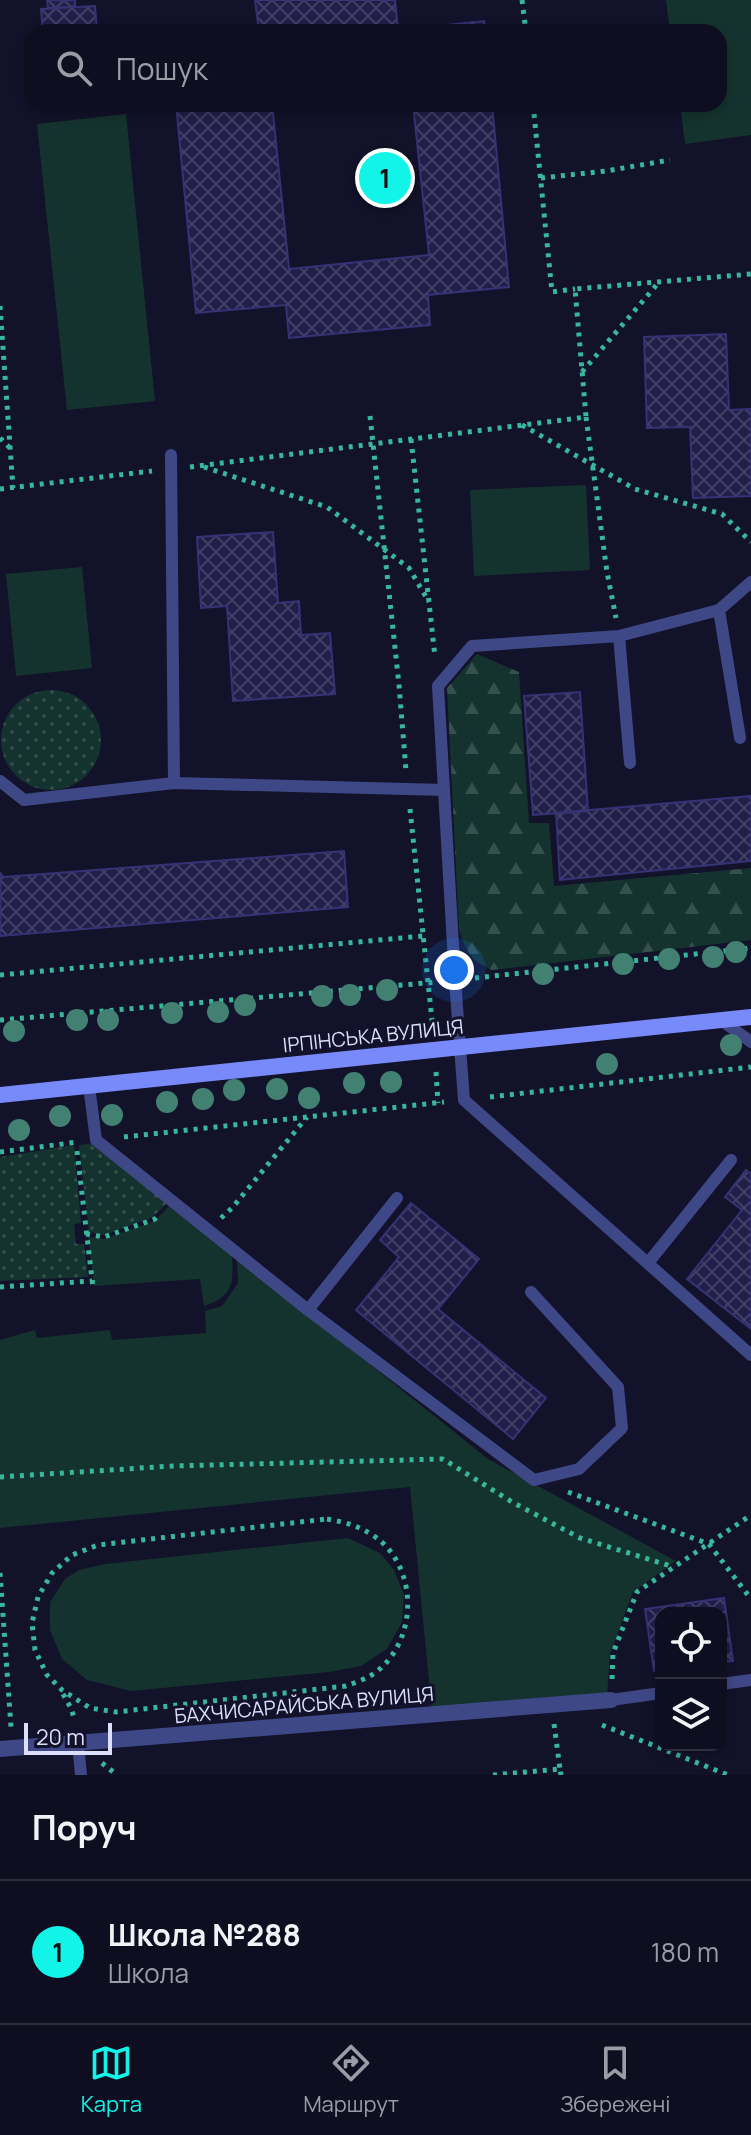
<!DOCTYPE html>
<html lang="uk">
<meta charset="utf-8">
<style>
:root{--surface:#0e0e20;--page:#1c1c2d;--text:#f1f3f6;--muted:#9b9ca5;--line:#2e2e3e;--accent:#12f4e7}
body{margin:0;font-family:Manrope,sans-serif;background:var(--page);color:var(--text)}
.controls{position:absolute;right:24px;bottom:24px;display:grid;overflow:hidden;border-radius:16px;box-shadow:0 4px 12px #0003}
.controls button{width:72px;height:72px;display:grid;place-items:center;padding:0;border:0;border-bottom:2px solid var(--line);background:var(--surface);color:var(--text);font:40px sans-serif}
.scale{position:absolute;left:24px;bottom:20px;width:88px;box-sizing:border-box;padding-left:8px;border:4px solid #dcdefd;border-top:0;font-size:22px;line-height:28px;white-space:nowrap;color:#dcdefd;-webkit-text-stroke:6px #12122a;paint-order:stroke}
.you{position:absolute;left:454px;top:970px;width:28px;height:28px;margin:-20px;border:6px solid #fff;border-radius:50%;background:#1a73e8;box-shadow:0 0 0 12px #1a73e833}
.badge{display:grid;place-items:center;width:52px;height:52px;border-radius:50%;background:var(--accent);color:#111;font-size:26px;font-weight:700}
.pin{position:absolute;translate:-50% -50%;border:4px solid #fff;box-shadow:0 2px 8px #0006}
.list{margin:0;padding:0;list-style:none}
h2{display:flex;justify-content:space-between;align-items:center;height:104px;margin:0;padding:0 32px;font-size:34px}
h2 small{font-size:26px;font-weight:400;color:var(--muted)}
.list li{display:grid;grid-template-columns:52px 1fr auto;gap:24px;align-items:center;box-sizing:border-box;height:144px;padding:0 32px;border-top:2px solid var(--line)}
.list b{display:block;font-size:30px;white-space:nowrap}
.list p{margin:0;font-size:26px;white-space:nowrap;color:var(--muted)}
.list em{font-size:26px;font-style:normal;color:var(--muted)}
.icon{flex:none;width:44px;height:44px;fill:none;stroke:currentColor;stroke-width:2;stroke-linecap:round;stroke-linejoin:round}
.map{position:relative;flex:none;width:751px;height:1775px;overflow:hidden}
.search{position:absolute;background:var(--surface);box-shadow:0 4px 12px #0003;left:24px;right:24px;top:24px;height:88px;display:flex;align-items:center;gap:20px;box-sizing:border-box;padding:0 28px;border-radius:24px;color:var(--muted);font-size:30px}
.sheet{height:248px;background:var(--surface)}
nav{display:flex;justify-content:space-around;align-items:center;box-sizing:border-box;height:112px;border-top:2px solid var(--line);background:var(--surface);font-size:22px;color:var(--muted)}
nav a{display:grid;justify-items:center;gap:4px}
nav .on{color:var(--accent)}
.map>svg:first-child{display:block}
.grass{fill:#15332e}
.forest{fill:url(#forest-firs)}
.park{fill:url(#park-dots)}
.building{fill:url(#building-cross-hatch);stroke:#353275;stroke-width:2}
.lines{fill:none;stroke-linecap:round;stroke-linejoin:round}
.path{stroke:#37b79b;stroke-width:5;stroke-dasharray:4 6;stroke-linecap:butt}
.lane{stroke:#3f4886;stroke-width:12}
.street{stroke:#3f4886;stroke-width:16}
.secondary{stroke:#7889f9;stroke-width:16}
.tree{fill:#428172}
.labels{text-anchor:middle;stroke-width:6;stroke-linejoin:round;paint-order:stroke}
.street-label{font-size:20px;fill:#dcdefd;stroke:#12122a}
</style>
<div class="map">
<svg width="751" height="1775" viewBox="0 0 751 1775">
<defs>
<pattern id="forest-firs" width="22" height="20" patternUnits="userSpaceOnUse" patternTransform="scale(2)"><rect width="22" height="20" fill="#15332e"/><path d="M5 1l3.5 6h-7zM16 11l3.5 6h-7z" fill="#36504d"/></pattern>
<pattern id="park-dots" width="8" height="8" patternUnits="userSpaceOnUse" patternTransform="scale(2)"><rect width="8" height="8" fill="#15332e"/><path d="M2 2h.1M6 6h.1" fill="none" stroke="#36504d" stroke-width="1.8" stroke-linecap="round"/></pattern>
<pattern id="building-cross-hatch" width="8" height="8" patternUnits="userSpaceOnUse" patternTransform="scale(2)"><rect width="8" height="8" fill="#211f4a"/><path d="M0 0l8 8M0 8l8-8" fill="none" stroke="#413f65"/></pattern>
</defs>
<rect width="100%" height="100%" fill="#12122a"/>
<path class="grass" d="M 666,0 L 751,0 L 751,135 L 685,144 L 680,104 L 719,104 L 719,32 L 670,32 Z
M 126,114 L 155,401 L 67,410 L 37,124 Z
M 586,485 L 590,570 L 474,576 L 470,490 Z
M 82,567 L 92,668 L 16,676 L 6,574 Z
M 172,1203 L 232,1251 C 233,1280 236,1296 204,1306 L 200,1279 L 94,1286 L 88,1237 L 104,1239 L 155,1221 Z
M 237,1258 L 488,1459 L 676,1561 L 633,1592 L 610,1654 L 607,1696 L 432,1712 L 410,1487 L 0,1528 L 0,1340 L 35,1330 L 37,1338 L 110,1330 L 112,1340 L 206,1333 L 205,1311 L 222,1306 L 238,1283 Z
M 348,1538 L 380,1553 L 394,1570 L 404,1595 L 402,1622 L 387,1649 L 361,1666 L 329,1672 L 131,1691 L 87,1680 L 62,1659 L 50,1630 L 50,1602 L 65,1579 L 79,1570 L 105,1564 Z"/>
<path class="forest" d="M 477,654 L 519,672 L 529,823 L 549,823 L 554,886 L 751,868 L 751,940 L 492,970 C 470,960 467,952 459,930 L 447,688 Z"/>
<path class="park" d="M1 740a50 50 0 1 1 100 0a50 50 0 1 1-100 0Z
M 96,1143 L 169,1201 L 153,1217 L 104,1235 L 89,1232 L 79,1145 Z
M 74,1145 L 81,1223 L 74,1224 L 76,1244 L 84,1244 L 88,1277 L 0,1281 L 0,1157 Z"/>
<path class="building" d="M 47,0 L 75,0 L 75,7 L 48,8 Z
M 255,0 L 395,0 L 398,30 L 484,21 L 485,32 L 259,32 Z
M 95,6 L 97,32 L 43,32 L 41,9 Z
M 176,104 L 274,104 L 272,104 L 289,269 L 429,255 L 413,104 L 492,104 L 509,287 L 428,295 L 430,325 L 289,338 L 286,305 L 196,313 Z
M 726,334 L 729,410 L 751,409 L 751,496 L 693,498 L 690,427 L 647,428 L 644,337 Z
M 273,532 L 278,603 L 299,601 L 301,635 L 330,633 L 335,694 L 233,701 L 227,606 L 201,608 L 197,537 Z
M 580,692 L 588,811 L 533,815 L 524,696 Z
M 751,796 L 751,861 L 560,880 L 556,813 Z
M 344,851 L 348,907 L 0,936 L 0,873 L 4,877 Z
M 746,1170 L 751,1174 L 751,1329 L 687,1279 L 742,1210 L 725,1197 Z
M 411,1203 L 479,1259 L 438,1309 L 546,1398 L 513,1439 L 356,1310 L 399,1257 L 380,1240 Z
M 724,1598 L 733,1661 L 721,1662 L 721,1613 L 661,1613 L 661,1670 L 654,1671 L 645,1609 Z"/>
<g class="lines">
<path class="path" d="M 522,0 L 526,32
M 533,104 L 552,292 L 575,289
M 541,178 L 606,171 L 670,160
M 0,306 L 13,488
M 582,372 L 660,281
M 370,416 L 399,685 L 406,771
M 586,417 L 607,572 L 616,618
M 522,425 L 635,489 L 722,514 L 751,542
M 0,438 L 9,447
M 411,439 L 435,657
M 190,467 L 586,417 L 575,289 L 751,274
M 204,467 L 327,507 L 409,568 L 429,602
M 0,489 L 152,471
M 410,809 L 433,1030
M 0,975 L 423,936
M 475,978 L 751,948
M 0,1020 L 437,982
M 436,1072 L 438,1103
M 490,1097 L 751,1067
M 124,1137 L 444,1102
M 77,1151 L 93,1288
M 0,1152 L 78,1142
M 221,1218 L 232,1208 L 307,1117
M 86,1234 L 104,1237 L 155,1219 L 160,1214
M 0,1287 L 92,1281
M 0,1477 L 173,1466 L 443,1459 L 512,1502 L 580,1538 L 674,1567
M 568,1492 L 709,1544 L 751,1599
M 327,1519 C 345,1522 359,1526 374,1536 C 421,1568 418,1647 370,1676 C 363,1680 354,1683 346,1686 L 116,1712 L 90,1708 L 62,1690 L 47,1675 L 35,1650 L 32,1623 L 38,1597 L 52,1573 L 72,1555 L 98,1545 Z
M 0,1573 L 11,1727
M 612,1679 L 613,1653 L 637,1592 L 751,1515
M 63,1694 L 71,1708 L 75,1721
M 554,1724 L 560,1769
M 602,1725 L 728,1775
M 102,1763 L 117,1775
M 493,1775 L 560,1769 L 561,1775"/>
<path class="lane" d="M 171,455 L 174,783
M 719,610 L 740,738
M 619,636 L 630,763
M 0,781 L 24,800 L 174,783 L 444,790 L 455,980 L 464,1100 L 751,1355
M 444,790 L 438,686 L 472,646 L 619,636 L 719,610 L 751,582
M 721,1020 L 751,1042
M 89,1086 L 96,1140 L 308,1310 L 534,1480 L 579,1469 L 622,1428 L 618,1387 L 531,1292
M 648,1263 L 731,1160
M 308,1310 L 397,1198
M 721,1684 L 751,1680
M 611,1700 L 661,1693
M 78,1743 L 81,1775"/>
<path class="street" d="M 0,1749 L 611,1700"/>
<path class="secondary" d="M 0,1095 L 751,1017"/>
</g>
<g class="tree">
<circle cx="736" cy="952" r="11"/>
<circle cx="713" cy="957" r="11"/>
<circle cx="669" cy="959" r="11"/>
<circle cx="623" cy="964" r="11"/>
<circle cx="543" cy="974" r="11"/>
<circle cx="387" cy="990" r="11"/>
<circle cx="350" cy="995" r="11"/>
<circle cx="322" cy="996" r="11"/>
<circle cx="245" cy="1005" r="11"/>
<circle cx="218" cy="1012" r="11"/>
<circle cx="172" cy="1013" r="11"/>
<circle cx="77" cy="1020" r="11"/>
<circle cx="108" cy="1020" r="11"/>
<circle cx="14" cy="1031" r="11"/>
<circle cx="731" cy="1045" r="11"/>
<circle cx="607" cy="1064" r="11"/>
<circle cx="391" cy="1082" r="11"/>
<circle cx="354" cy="1083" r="11"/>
<circle cx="277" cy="1089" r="11"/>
<circle cx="234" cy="1090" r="11"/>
<circle cx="309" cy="1098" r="11"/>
<circle cx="203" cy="1099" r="11"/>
<circle cx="167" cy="1102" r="11"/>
<circle cx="112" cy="1115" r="11"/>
<circle cx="60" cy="1116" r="11"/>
<circle cx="19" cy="1130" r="11"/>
</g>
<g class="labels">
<g class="street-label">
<text transform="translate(373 1036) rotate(-6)" y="7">ІРПІНСЬКА ВУЛИЦЯ</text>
<text transform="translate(304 1705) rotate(-5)" y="7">БАХЧИСАРАЙСЬКА ВУЛИЦЯ</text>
</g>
</g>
</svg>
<div class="controls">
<button><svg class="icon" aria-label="locate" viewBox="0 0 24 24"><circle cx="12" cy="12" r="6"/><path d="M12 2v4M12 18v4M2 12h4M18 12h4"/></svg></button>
<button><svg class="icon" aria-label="layers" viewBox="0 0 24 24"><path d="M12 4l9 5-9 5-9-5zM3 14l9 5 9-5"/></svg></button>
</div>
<div class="scale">20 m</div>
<div class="you"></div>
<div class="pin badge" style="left:385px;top:178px">1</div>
<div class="search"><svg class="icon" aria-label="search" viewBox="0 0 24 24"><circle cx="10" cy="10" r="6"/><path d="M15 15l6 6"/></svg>Пошук</div>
</div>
<section class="sheet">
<h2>Поруч<small></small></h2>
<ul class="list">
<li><span class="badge">1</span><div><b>Школа №288</b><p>Школа</p></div><em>180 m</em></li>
</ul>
</section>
<nav>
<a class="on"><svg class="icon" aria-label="map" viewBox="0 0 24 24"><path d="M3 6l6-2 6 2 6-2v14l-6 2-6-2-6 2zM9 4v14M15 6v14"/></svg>Карта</a>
<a><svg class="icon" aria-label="directions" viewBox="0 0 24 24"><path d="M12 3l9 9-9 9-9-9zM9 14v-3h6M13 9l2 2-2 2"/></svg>Маршрут</a>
<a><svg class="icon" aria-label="saved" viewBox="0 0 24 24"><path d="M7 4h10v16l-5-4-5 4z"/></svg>Збережені</a>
</nav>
